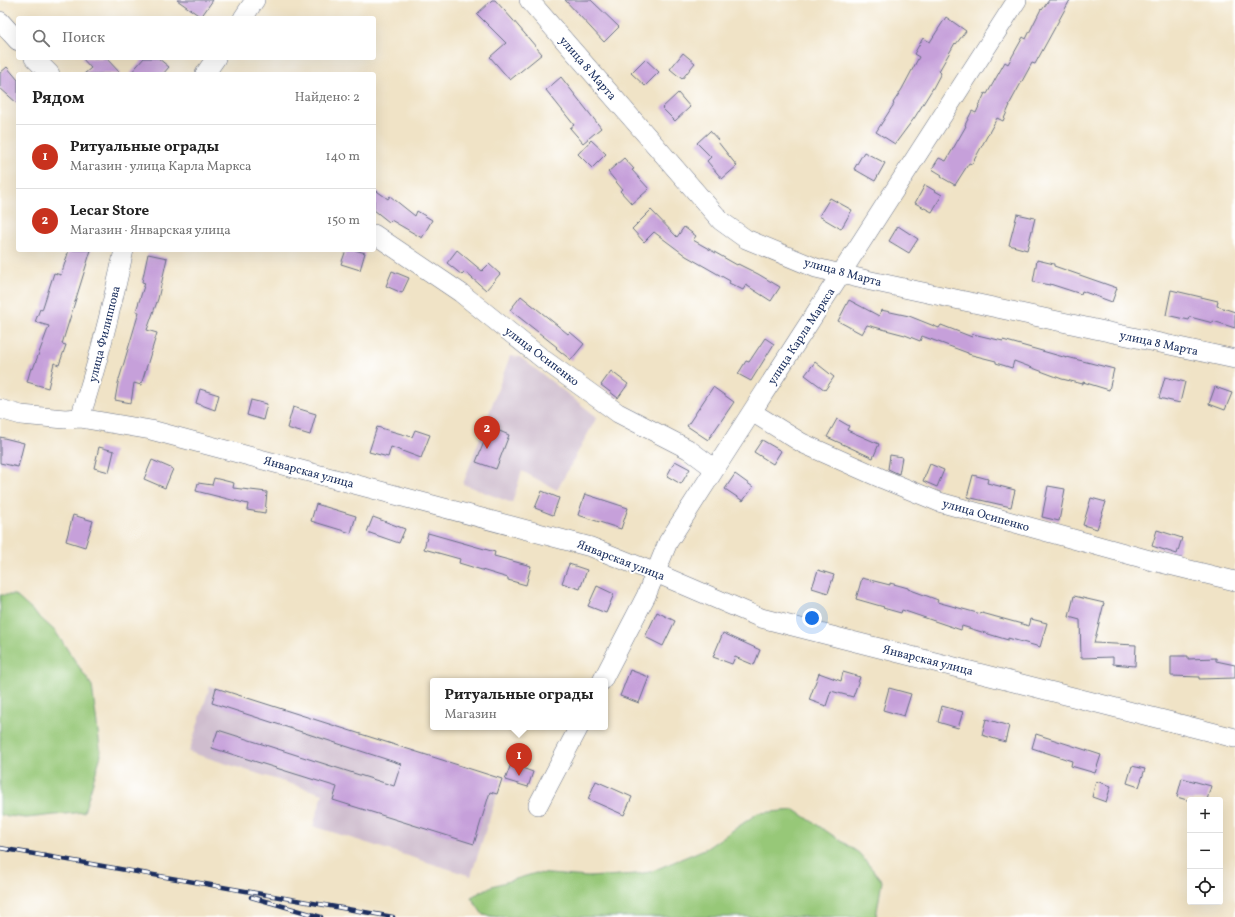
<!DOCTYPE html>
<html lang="ru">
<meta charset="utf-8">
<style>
:root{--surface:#fff;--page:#f6f6f6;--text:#222;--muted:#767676;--line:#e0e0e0;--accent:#c8321e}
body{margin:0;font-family:Vollkorn,serif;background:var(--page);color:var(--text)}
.controls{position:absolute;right:12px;bottom:12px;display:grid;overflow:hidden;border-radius:4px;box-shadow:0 4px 16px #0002}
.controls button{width:36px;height:36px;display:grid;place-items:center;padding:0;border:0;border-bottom:1px solid var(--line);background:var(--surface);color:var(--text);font:20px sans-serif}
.you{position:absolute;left:812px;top:618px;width:14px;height:14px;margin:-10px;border:3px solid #fff;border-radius:50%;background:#1a73e8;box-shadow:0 0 0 6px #1a73e833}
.badge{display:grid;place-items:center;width:26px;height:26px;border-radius:50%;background:var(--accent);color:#fff;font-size:13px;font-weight:700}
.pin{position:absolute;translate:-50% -33px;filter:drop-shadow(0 1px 2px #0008)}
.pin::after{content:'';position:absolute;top:21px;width:14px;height:12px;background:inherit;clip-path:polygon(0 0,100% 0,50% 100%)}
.popup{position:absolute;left:430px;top:678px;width:178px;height:52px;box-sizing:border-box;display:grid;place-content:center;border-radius:4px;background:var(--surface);filter:drop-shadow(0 1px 3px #0005);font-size:13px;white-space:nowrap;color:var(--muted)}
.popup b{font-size:15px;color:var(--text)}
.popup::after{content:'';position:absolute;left:50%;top:100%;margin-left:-8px;border:8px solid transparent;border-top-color:var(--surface)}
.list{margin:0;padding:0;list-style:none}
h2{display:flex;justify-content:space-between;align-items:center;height:52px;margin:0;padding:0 16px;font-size:17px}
h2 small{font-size:13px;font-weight:400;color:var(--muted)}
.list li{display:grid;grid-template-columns:26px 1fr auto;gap:12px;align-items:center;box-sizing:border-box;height:64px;padding:0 16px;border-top:1px solid var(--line)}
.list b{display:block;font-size:15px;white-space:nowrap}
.list p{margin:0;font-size:13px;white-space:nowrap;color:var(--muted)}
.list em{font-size:13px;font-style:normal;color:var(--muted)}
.icon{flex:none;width:22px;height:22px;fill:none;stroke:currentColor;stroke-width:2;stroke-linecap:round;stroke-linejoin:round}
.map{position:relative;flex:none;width:1235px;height:917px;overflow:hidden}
.search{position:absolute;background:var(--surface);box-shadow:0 4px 16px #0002;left:16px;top:16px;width:360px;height:44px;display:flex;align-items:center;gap:10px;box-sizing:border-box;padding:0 14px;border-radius:4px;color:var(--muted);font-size:15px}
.panel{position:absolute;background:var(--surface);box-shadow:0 4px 16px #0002;left:16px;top:72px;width:360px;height:180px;border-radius:4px}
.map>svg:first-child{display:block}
.industrial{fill:#cfbdce}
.green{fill:#97c878;stroke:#597c6b}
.building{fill:#c6a0da}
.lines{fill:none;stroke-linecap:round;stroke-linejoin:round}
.street-casing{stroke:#666e82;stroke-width:20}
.street{stroke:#fff;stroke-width:19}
.rail-casing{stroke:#1b2f5e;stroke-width:4.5}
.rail{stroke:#fff;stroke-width:3;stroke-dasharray:9;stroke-linecap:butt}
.labels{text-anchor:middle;stroke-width:4;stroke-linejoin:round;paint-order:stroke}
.street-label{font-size:12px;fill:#1b2f5e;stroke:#fff}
</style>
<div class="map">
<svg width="1235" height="917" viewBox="0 0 1235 917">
<rect width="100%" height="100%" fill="#fff"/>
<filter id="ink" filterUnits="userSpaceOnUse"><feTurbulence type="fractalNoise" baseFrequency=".025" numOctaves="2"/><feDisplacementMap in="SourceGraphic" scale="8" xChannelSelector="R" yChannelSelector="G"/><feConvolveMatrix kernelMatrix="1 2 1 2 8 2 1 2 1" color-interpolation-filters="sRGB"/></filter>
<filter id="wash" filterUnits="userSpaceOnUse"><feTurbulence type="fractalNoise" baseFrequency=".012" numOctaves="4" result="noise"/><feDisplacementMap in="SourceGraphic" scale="16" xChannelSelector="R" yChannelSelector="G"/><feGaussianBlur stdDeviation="0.9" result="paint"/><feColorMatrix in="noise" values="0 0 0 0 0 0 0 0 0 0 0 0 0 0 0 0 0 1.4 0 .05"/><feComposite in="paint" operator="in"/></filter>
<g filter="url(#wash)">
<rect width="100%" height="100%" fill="#f0e3c6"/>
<path class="industrial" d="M 510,356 L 520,357 L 597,417 L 557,490 L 522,471 L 512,503 L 463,484 Z
M 210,686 L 502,779 L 471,876 L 313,826 L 323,794 L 189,752 Z"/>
<path class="green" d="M 0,595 L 15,595 L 55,631 L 92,686 L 101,755 L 84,812 L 26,818 L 0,815 Z
M 795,810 L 859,853 L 882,881 L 876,917 L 497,917 L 483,915 L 471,897 L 492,886 L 536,873 L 588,877 L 637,874 L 650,872 L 707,848 L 758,813 Z"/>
<g id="blocks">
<path class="building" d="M 177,0 L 213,0 L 201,17 Z
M 492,0 L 495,0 L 513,20 L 542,54 L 510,80 L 490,57 L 506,43 L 477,14 Z
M 565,0 L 591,0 L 619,27 L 604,42 Z
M 1049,0 L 1070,0 L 1035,64 L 1032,63 L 1009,105 L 1010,105 L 1003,121 L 997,118 L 972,164 L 969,163 L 955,185 L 941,177 L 942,175 L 932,169 L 939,158 L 946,161 L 966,126 L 965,125 L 972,111 L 976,113 L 985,93 L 987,94 L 1005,62 L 1008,64 L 1023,37 L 1026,39 L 1041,9 L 1042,10 Z
M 946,17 L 966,31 L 956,44 L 955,43 L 939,71 L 941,73 L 933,88 L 915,117 L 895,144 L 876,132 L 894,104 L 893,103 L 902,89 L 919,57 L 914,54 L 923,38 L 930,42 Z
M 683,53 L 695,63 L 682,79 L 670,69 Z
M 82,58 L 106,58 L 121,74 L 84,74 L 91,68 Z
M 144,58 L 158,58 L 169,67 L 163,74 L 130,74 Z
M 645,59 L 659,72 L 645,86 L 631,73 Z
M 7,67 L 18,80 L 18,104 L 0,88 L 0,73 Z
M 561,77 L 601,128 L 583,143 L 570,128 L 574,125 L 546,90 Z
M 678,93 L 690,107 L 675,121 L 662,108 Z
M 710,131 L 719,141 L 718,142 L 737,166 L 722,179 L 707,161 L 711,157 L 697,143 Z
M 591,140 L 606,154 L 592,168 L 578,154 Z
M 864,152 L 885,163 L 875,181 L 854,169 Z
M 624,158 L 634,169 L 632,170 L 649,189 L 632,204 L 620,191 L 622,189 L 608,172 Z
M 925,185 L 942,195 L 932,212 L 915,203 Z
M 374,189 L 388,199 L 390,196 L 415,216 L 417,211 L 432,220 L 422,238 L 391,220 L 389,222 L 374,210 Z
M 830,198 L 852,210 L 841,229 L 819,216 Z
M 651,210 L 677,237 L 684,227 L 696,236 L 693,240 L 737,265 L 738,264 L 758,274 L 780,287 L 771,301 L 746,285 L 743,290 L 729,283 L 730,281 L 686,256 L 654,232 L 644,242 L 632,229 Z
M 1017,214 L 1035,218 L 1027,250 L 1009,245 Z
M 898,226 L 918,239 L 909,253 L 889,241 Z
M 69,250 L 91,250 L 62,344 L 66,345 L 59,365 L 54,363 L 48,388 L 27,382 L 31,368 L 33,369 L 49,326 L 35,322 L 40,309 L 42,310 L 54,273 L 61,275 Z
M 346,250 L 355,250 L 365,253 L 360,270 L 341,264 Z
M 457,250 L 482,271 L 489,264 L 500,274 L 486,290 L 465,272 L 462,275 L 447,263 Z
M 148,254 L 167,258 L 158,299 L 147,330 L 157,333 L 141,385 L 134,383 L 131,403 L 115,400 L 118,383 L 139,312 L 136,311 L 145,283 L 142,282 Z
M 1037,260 L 1054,264 L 1054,266 L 1117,288 L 1112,302 L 1082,291 L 1081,294 L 1050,284 L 1050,285 L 1033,282 Z
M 392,271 L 409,278 L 402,293 L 386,286 Z
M 1171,290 L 1218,301 L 1217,306 L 1235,312 L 1235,328 L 1213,321 L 1213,323 L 1190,317 L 1189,320 L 1166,315 Z
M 521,296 L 568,334 L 570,332 L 584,344 L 571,360 L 556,348 L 557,347 L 510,310 Z
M 849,300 L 879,316 L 881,310 L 909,316 L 939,328 L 941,325 L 972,337 L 973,334 L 1003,341 L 1003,340 L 1067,358 L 1067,357 L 1114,369 L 1109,390 L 1083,382 L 1083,384 L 1062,379 L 1014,361 L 1012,368 L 996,363 L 996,361 L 968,354 L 968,353 L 922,336 L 920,341 L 905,335 L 867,325 L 862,334 L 838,321 Z
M 765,338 L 774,344 L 751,381 L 738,374 L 746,361 L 749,362 Z
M 815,362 L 834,377 L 825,390 L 805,375 Z
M 611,371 L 628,384 L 618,398 L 601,385 Z
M 1165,377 L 1185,382 L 1180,403 L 1159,398 Z
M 713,387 L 734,402 L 708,440 L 687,426 Z
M 1215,387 L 1232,393 L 1225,410 L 1209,404 Z
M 200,389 L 219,395 L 215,410 L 196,403 Z
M 251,400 L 267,404 L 263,420 L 247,415 Z
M 293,407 L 316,414 L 310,435 L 287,428 Z
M 837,419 L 849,426 L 847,430 L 879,444 L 873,458 L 827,437 Z
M 377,427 L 412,437 L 415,430 L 430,435 L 421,458 L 391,447 L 388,457 L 369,452 Z
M 490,427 L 509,435 L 496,469 L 476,462 Z
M 0,437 L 24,443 L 18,467 L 0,463 Z
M 762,440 L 781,451 L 773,464 L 754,452 Z
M 99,447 L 114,451 L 109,472 L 94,468 Z
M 890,455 L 902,457 L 899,474 L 888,469 Z
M 152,460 L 173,469 L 165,488 L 144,479 Z
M 675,461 L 690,469 L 681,484 L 667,476 Z
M 930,464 L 944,470 L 937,487 L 923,481 Z
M 735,474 L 753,487 L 743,501 L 725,489 Z
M 973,475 L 988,479 L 987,483 L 1015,490 L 1011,507 L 967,497 Z
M 214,478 L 234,483 L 233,488 L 267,492 L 265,513 L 247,510 L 248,504 L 196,491 L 198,483 L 212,485 Z
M 1048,486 L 1065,489 L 1059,521 L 1042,517 Z
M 542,491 L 559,498 L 553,515 L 535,508 Z
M 585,494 L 628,508 L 621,529 L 578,515 Z
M 1091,498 L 1106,502 L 1097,529 L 1083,525 Z
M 316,504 L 356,516 L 351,533 L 311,521 Z
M 73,515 L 93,521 L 85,547 L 66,541 Z
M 373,517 L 405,529 L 399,543 L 367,532 Z
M 1157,530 L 1182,538 L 1177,554 L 1152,546 Z
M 428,533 L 495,552 L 494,556 L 531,566 L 526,585 L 508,580 L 508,578 L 459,563 L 460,559 L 424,549 Z
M 569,564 L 587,570 L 580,589 L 562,583 Z
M 818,570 L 834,575 L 828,593 L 812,588 Z
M 862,578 L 890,585 L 890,583 L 908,588 L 908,589 L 938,600 L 937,602 L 981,614 L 982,613 L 1029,626 L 1031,619 L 1047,623 L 1040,647 L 1008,638 L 1008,640 L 962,626 L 961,630 L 902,610 L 901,613 L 883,608 L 884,607 L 856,599 Z
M 597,586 L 614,594 L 606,613 L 588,606 Z
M 1074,596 L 1104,603 L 1094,643 L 1136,645 L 1135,666 L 1113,664 L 1113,657 L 1081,658 L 1080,620 L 1069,617 Z
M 657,612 L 675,621 L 663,646 L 645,637 Z
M 723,633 L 760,650 L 754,665 L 735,657 L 732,664 L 713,657 Z
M 1171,656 L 1188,656 L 1188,659 L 1216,658 L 1216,661 L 1235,665 L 1235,678 L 1199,679 L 1199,677 L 1171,676 Z
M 630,670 L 649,677 L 639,703 L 620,696 Z
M 843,672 L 860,677 L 853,697 L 831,691 L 826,706 L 809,700 L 819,673 L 841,681 Z
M 216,688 L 502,779 L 497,794 L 490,792 L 474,844 L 333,800 L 337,787 L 212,748 L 218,730 L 394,786 L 401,764 L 212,703 Z
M 889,688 L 911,694 L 904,716 L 883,710 Z
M 942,706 L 963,712 L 958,728 L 938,722 Z
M 986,719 L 1009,726 L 1005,742 L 982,735 Z
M 1036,734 L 1101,755 L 1095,773 L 1071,766 L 1072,761 L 1032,748 Z
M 511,764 L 533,772 L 528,787 L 505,780 Z
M 1132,766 L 1145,769 L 1139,787 L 1127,783 Z
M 1182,778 L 1211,786 L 1207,800 L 1187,800 L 1177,797 Z
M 596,781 L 632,797 L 624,815 L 588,799 Z
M 1096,781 L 1111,786 L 1106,802 L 1092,797 Z"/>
</g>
</g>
<g filter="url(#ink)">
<use href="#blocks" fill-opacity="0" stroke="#666e82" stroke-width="1"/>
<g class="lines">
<defs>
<path id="street" d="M 529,0 L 721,221 L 746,239 L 816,268 L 871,281 L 1235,359
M 243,18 L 255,0
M 0,21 L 18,41
M 34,58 L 50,74
M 205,74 L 216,58
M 374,234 L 461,293 L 543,359 L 618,413 L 688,449 L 715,469
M 0,409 L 21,415 L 65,419 L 80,418 L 151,430 L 591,547 L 656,573 L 761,618 L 1235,738
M 752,412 L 802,443 L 883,479 L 939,502 L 1153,561 L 1235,581
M 80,418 C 98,363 112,306 124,250
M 602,681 L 646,596 L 668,542 L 1017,0
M 538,805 L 579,727"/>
</defs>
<use href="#street" class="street-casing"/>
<use href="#street" class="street"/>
<defs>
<path id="rail" d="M 0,848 L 393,917
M 251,897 L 321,917"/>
</defs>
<use href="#rail" class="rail-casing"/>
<use href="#rail" class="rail"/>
</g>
</g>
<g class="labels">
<g class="street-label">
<text transform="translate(588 68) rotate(49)" y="4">улица 8 Марта</text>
<text transform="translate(843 272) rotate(15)" y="4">улица 8 Марта</text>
<text transform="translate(104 334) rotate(-76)" y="4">улица Филиппова</text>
<text transform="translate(801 336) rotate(-57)" y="4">улица Карла Маркса</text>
<text transform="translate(1159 343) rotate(12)" y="4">улица 8 Марта</text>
<text transform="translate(542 356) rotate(37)" y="4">улица Осипенко</text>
<text transform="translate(309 472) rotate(15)" y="4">Январская улица</text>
<text transform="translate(986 515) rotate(16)" y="4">улица Осипенко</text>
<text transform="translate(621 560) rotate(21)" y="4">Январская улица</text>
<text transform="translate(928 660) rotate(14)" y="4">Январская улица</text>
</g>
</g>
</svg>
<div class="controls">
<button>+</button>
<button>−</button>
<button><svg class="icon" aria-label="locate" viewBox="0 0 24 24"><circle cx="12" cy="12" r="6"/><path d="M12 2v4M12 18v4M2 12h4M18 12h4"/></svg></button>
</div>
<div class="you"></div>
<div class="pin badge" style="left:519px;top:776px">1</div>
<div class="popup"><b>Ритуальные ограды</b>Магазин</div>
<div class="pin badge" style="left:487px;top:449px">2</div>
<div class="search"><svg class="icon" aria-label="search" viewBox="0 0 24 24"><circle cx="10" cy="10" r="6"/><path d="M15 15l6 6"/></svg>Поиск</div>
<section class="panel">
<h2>Рядом<small>Найдено: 2</small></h2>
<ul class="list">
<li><span class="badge">1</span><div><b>Ритуальные ограды</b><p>Магазин · улица Карла Маркса</p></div><em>140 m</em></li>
<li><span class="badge">2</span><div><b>Lecar Store</b><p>Магазин · Январская улица</p></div><em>150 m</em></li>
</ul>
</section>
</div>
